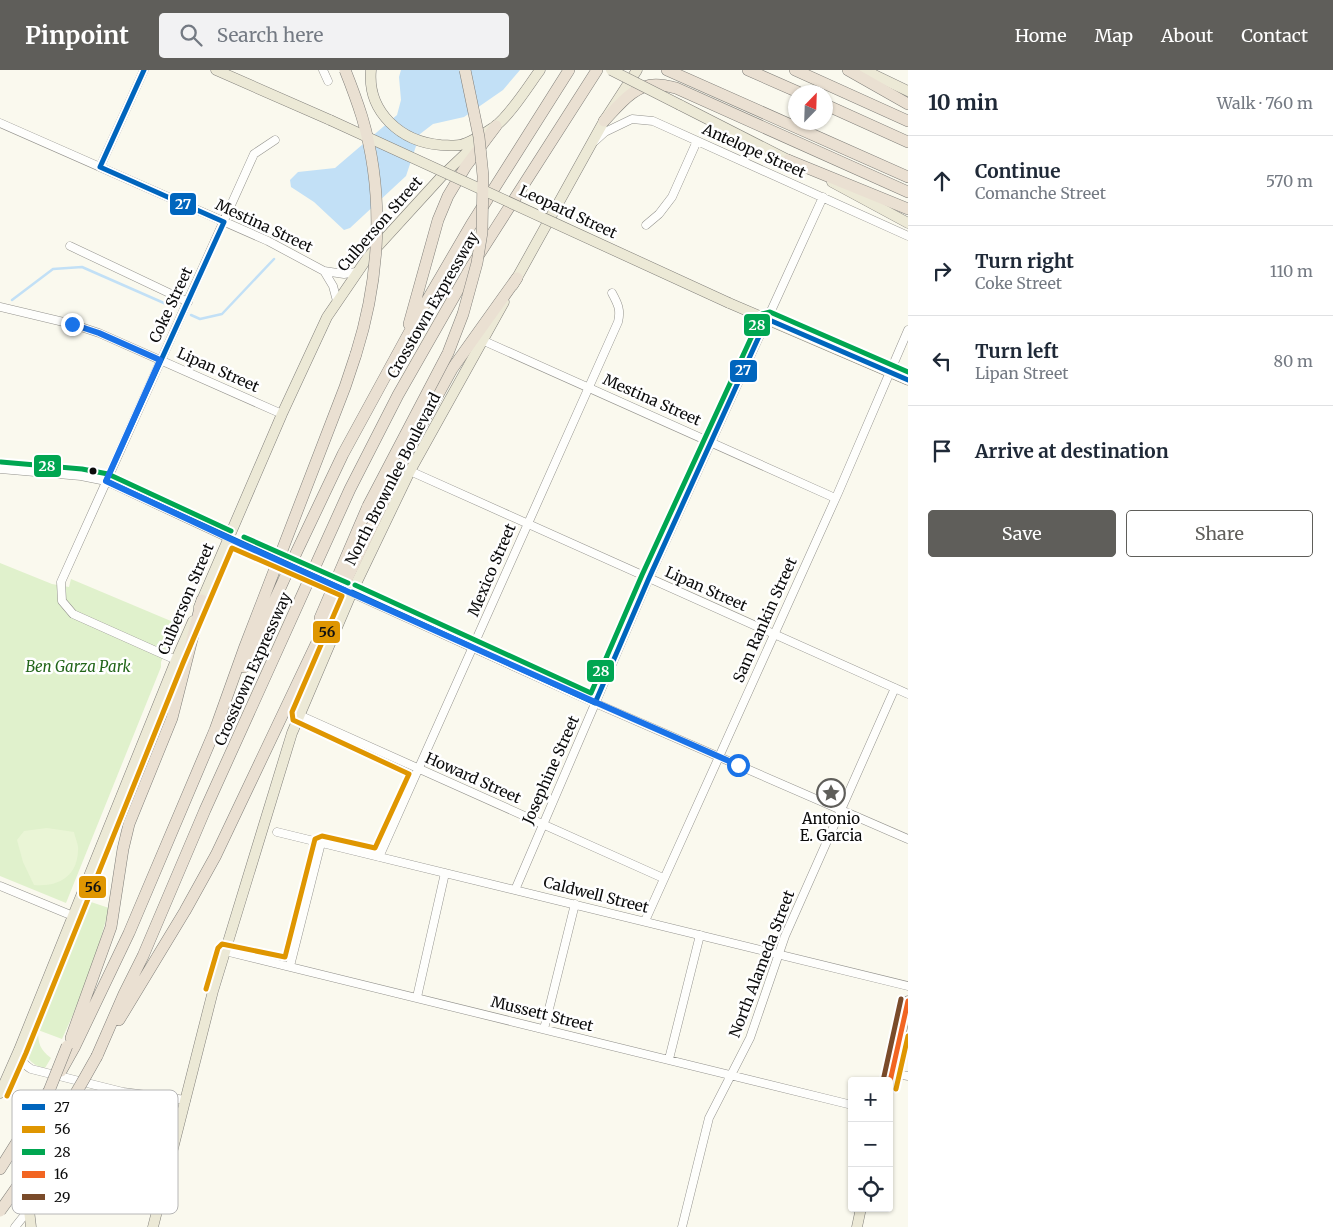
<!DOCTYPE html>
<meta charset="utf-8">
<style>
:root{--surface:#fff;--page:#f2f2f3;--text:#1f2937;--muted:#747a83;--line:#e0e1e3;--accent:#5f5e5a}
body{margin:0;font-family:Merriweather,serif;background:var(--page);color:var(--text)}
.controls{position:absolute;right:15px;bottom:15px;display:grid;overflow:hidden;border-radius:5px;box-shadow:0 1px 4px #0004}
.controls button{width:45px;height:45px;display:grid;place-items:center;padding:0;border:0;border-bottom:1px solid var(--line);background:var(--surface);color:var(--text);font:25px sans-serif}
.compass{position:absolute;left:788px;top:15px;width:45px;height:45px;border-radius:50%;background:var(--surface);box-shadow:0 1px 4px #0004;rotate:23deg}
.stop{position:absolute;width:15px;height:15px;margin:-11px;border:4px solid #1a73e8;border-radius:50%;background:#fff}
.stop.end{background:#1a73e8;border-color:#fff;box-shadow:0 1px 5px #0008}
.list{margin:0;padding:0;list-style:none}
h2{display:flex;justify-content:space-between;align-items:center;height:65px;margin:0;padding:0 20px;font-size:21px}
h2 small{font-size:16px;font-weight:400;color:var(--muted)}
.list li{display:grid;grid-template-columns:32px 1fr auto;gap:15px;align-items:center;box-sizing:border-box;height:90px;padding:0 20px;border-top:1px solid var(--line)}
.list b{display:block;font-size:19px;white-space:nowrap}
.list p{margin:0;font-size:16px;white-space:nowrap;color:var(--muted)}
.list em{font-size:16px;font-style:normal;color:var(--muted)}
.actions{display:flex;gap:10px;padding:15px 20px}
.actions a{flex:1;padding:11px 0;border:1px solid var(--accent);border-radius:5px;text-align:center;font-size:18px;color:var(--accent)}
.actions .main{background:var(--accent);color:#fff}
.icon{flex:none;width:28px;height:28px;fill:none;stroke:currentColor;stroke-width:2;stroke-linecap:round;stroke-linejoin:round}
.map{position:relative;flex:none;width:908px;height:1157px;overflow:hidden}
header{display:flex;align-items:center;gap:30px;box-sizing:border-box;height:70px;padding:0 25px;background:var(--accent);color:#fff}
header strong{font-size:24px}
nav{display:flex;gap:28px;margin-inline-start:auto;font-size:18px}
.search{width:350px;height:45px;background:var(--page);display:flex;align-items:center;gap:12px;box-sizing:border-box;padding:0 18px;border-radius:5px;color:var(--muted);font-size:19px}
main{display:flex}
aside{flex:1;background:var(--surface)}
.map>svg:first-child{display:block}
.green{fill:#e0f1cc}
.pitch{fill:#eaf5d6}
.water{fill:#c2e0f6}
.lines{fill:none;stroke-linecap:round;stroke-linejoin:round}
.stream{stroke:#c2e0f6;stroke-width:2.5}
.minor-casing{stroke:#93928d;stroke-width:9}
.major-casing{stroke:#807f7a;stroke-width:11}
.highway-casing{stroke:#807f7a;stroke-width:12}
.minor{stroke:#fefefc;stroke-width:8}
.major{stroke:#ece9d6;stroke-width:10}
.highway{stroke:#eae0d2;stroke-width:11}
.minor-bridge-casing{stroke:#93928d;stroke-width:9;stroke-linecap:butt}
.major-bridge-casing{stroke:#807f7a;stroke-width:11;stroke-linecap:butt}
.highway-bridge-casing{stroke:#807f7a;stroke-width:12;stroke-linecap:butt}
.minor-bridge{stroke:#fefefc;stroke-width:8}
.major-bridge{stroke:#ece9d6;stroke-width:10}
.highway-bridge{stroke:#eae0d2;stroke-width:11}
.bus-1-casing{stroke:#fff;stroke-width:9}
.bus-2-casing{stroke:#fff;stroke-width:9}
.bus-3-casing{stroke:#fff;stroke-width:9}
.bus-4-casing{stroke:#fff;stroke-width:9}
.bus-5-casing{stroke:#fff;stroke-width:9}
.bus-1{stroke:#0065bd;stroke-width:5}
.bus-2{stroke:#df9601;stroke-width:5}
.bus-3{stroke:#00a651;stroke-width:5}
.bus-4{stroke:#f26522;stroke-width:5}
.bus-5{stroke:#7a4b2a;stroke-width:5}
.route{stroke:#1a73e8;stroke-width:6}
.bus-dot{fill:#0b0b0b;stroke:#fff;stroke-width:2}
.labels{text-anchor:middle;stroke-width:5;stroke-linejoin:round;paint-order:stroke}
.street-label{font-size:15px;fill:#0b0b0b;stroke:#fff}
.park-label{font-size:15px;font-style:italic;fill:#226519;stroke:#fff}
.poi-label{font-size:15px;fill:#0b0b0b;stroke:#fff}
.key{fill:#fff;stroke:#b6b6b6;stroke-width:1}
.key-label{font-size:14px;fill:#0b0b0b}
.line-badge{stroke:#fff;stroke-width:2}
.badge-label{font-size:14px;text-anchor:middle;font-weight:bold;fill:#fff}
.pale-badge-label{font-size:14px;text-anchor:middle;font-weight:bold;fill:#111}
</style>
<header>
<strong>Pinpoint</strong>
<div class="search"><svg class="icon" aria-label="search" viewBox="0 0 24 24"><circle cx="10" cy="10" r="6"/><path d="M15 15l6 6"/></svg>Search here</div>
<nav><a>Home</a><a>Map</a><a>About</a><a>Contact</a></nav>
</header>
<main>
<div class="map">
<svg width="908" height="1157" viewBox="0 0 908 1157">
<rect width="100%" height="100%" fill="#faf9ee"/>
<path class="green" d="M 0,493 L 52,514 L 69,517 L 71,509 L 178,554 L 161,592 L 161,597 L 66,833 L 0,806 Z
M 88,831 L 109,838 C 98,883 82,926 62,969 L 38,960 C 38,973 40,980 51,988 L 45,998 C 34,996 29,991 24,981 L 71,861 Z"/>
<path class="pitch" d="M 47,758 L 74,762 C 75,768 79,775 78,781 C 77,807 58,817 34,815 L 23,792 L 17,770 L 24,761 Z"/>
<path class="water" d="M 401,0 L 520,0 L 503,20 L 464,47 L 433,54 L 420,64 L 406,106 L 350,158 L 344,160 L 314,132 L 291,117 L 290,110 L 298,102 L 335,98 L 397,45 L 401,30 L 399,7 Z"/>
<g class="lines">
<path class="stream" d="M 12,230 L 53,199 L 82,197 L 173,237
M 191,245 L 200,249 L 222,244 L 274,189"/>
<defs>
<path id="minor" d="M 323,0 L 328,11
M 0,53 L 268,171 L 324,201 L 344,204 L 356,202
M 595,71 L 605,62 L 632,49 L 653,51 L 908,166
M 100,97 L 144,0
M 646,155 L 659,144 L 672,127 L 697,71
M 70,176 L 188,232
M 324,201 L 333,216 L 337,231
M 0,237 L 72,254 L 99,263 L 282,344
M 484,271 L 835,428
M 0,399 L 81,406 L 106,411 L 241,474
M 410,401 L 908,624
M 347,521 L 595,633 L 908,769
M 176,590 L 73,544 L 62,531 L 61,512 L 254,84 L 275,70
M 299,645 L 663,808
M 277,762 L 908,916
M 379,787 L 618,252 C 621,240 618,234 612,223
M 0,816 L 73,846
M 515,820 L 649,508 L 823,127
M 645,851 L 838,423 L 908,260
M 225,881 L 852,1035
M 290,896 L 321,773
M 417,927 L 445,803
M 544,959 L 575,834
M 19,980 C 21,990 23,994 31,999 L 123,1022 L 186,1030
M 669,989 L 700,865
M 892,1003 L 908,1006
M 15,1157 L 123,1022
M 682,1157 L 709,1048 L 750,968 L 785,866 L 895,618"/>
<path id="major" d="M 216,0 L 330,50
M 371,0 C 367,42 401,72 441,75 C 447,75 454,76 460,75 C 472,72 485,63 494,57 C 509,47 529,15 540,0
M 864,0 L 908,21
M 680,35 L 794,93
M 832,112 L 908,153
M 513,215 L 604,51 L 637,0
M 729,233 L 908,310
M 199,537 L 282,344 L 327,247 L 368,187 L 442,106 L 484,66
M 889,1017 L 908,931
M 0,1023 L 19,980 L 176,590 L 193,551
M 29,1140 L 31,1157
M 153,1157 L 213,921 L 292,663 L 352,522 L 410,401 L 504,232
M 857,1157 L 861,1138"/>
<path id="highway" d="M 667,0 L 908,107
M 748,0 L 798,22
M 795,0 L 908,51
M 848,0 L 908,34
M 826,35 L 908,72
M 604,51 C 619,35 636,12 660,15 C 665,15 671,17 676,18 L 908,122
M 788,90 L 908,139
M 409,254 L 438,150 L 448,126 L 466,96 L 496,56
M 320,548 L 368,436
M 244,597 L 297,481 L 343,384 L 422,239 L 471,155 L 569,0
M 119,950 L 185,841 L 216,785 L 412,372 L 452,299 L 517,208
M 71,968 L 111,857 L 123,779 L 129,754 L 172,648 L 202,530
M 97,986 L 124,924 L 143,886 L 205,740 L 350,419 L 398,325 L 471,197 L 597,0
M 61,1001 L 75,976 L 129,863 L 215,660 L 244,579 L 345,317 L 356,284
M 0,1099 L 49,1021"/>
</defs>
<use href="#minor" class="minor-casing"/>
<use href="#major" class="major-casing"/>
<use href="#highway" class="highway-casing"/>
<use href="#minor" class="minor"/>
<use href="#major" class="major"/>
<use href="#highway" class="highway"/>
<defs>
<path id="minor-bridge" d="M 241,474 L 345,520"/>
<path id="major-bridge" d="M 611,0 L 680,35
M 330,50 L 729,233"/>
<path id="highway-bridge" d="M 345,0 C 351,15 357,31 362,47 C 385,124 380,208 356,284
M 368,436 L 448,283 L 463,244 L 477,193 L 482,162 L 483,106 L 479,67 L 465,0
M 49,1021 L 67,976
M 0,1141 C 36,1092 67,1040 97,986"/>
</defs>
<use href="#minor-bridge" class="minor-bridge-casing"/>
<use href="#major-bridge" class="major-bridge-casing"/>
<use href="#highway-bridge" class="highway-bridge-casing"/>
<use href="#minor-bridge" class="minor-bridge"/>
<use href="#major-bridge" class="major-bridge"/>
<use href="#highway-bridge" class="highway-bridge"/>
<defs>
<path id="bus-1" d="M 144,0 L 100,97 L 224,152 L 106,411 L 345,520
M 352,522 L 595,633 L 649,508 L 767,249 L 908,310"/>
<path id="bus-2" d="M 896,1019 L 908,966
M 7,1026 L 26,983 L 183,593 L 232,478 L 342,526 L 292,642 L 293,650 L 409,704 L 375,778 L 322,766 L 315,769 L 285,887 L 222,874 L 218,878 L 206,919"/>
<path id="bus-3" d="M 1,392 L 82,399 L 108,404 L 231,461
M 244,467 L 348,513
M 355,515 L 591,623 L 642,505 L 762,244 L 770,242 L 908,302"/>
<path id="bus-4" d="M 889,1016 L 908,931"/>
<path id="bus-5" d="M 883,1011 L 901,929"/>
</defs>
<use href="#bus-1" class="bus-1-casing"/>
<use href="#bus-2" class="bus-2-casing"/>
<use href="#bus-3" class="bus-3-casing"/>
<use href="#bus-4" class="bus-4-casing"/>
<use href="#bus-5" class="bus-5-casing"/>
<use href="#bus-1" class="bus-1"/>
<use href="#bus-2" class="bus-2"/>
<use href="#bus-3" class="bus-3"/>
<use href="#bus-4" class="bus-4"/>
<use href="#bus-5" class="bus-5"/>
</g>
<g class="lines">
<path class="route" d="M 72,254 L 99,263 L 160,290 L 106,411 L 241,474 L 595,632 L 738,695"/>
</g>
<defs>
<symbol id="sight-ring" viewBox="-11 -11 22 22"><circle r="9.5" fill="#fff" stroke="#5f5e5a" stroke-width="1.5"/><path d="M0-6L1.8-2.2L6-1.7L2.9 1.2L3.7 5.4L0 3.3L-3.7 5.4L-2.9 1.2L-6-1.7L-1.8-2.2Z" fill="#5f5e5a"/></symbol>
</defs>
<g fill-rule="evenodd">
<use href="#sight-ring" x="815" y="707" width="32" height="32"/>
</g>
<circle class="bus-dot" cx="93" cy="401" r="4.5"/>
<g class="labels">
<g class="street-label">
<text transform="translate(754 81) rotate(24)" y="5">Antelope Street</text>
<text transform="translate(568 142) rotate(25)" y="5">Leopard Street</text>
<text transform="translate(380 154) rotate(-49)" y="5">Culberson Street</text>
<text transform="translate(264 156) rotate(25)" y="5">Mestina Street</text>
<text transform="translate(171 235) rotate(-65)" y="5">Coke Street</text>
<text transform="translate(433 235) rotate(-60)" y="5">Crosstown Expressway</text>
<text transform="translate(218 300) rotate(24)" y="5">Lipan Street</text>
<text transform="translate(652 330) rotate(24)" y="5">Mestina Street</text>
<text transform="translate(393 409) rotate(-63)" y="5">North Brownlee Boulevard</text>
<text transform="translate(492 500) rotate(-67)" y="5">Mexico Street</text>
<text transform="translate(706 519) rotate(24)" y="5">Lipan Street</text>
<text transform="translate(186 529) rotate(-67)" y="5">Culberson Street</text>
<text transform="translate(765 550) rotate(-66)" y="5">Sam Rankin Street</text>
<text transform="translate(253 599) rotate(-66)" y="5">Crosstown Expressway</text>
<text transform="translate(551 700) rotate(-66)" y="5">Josephine Street</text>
<text transform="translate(473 708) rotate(24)" y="5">Howard Street</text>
<text transform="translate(596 825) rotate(14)" y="5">Caldwell Street</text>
<text transform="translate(762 894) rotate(-69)" y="5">North Alameda Street</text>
<text transform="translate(542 944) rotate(14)" y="5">Mussett Street</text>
</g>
<g class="park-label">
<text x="78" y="602">Ben Garza Park</text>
</g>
<g class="poi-label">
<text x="831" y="754">Antonio<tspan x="831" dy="17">E. Garcia</tspan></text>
</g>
</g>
<rect x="12" y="1020" width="166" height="124" rx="8" class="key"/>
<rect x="22" y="1034" width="23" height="6" fill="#0065bd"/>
<rect x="22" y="1056" width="23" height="7" fill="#df9601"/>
<rect x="22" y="1079" width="23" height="6" fill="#00a651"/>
<rect x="22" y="1101" width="23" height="7" fill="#f26522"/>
<rect x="22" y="1124" width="23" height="6" fill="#7a4b2a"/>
<g class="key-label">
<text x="54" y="1042">27</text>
<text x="54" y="1064">56</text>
<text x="54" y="1087">28</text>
<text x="54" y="1109">16</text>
<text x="54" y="1132">29</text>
</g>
<g class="line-badge">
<rect x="169" y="122" width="28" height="24" rx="5" fill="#0065bd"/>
<rect x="743" y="243" width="28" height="24" rx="5" fill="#00a651"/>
<rect x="729" y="289" width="29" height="24" rx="5" fill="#0065bd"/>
<rect x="33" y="384" width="29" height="24" rx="5" fill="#00a651"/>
<rect x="312" y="550" width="29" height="24" rx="5" fill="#df9601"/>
<rect x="586" y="589" width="29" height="24" rx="5" fill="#00a651"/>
<rect x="78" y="805" width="29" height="24" rx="5" fill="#df9601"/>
</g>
<g class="badge-label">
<text x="183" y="139">27</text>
<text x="757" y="260">28</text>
<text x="743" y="305">27</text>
<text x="47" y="401">28</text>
<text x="601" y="606">28</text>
</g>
<g class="pale-badge-label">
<text x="327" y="567">56</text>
<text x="93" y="822">56</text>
</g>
</svg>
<div class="controls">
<button>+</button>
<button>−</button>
<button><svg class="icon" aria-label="locate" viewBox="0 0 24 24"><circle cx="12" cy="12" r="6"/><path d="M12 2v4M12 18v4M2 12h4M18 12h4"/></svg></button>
</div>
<svg class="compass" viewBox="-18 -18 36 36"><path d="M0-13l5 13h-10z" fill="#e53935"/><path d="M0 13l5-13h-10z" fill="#747a83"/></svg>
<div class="stop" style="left:738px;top:695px"></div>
<div class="stop end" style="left:72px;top:254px"></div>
</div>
<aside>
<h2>10 min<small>Walk · 760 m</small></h2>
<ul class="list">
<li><svg class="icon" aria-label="ahead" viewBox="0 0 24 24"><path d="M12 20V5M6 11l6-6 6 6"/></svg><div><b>Continue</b><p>Comanche Street</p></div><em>570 m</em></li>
<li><svg class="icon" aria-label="right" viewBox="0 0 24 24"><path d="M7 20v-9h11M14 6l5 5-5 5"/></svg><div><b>Turn right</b><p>Coke Street</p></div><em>110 m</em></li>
<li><svg class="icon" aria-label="left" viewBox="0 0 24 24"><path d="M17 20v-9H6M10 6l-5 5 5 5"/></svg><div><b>Turn left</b><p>Lipan Street</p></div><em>80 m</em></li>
<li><svg class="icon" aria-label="arrive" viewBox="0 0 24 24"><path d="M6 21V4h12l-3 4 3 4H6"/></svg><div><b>Arrive at destination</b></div></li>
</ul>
<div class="actions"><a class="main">Save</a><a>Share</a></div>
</aside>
</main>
